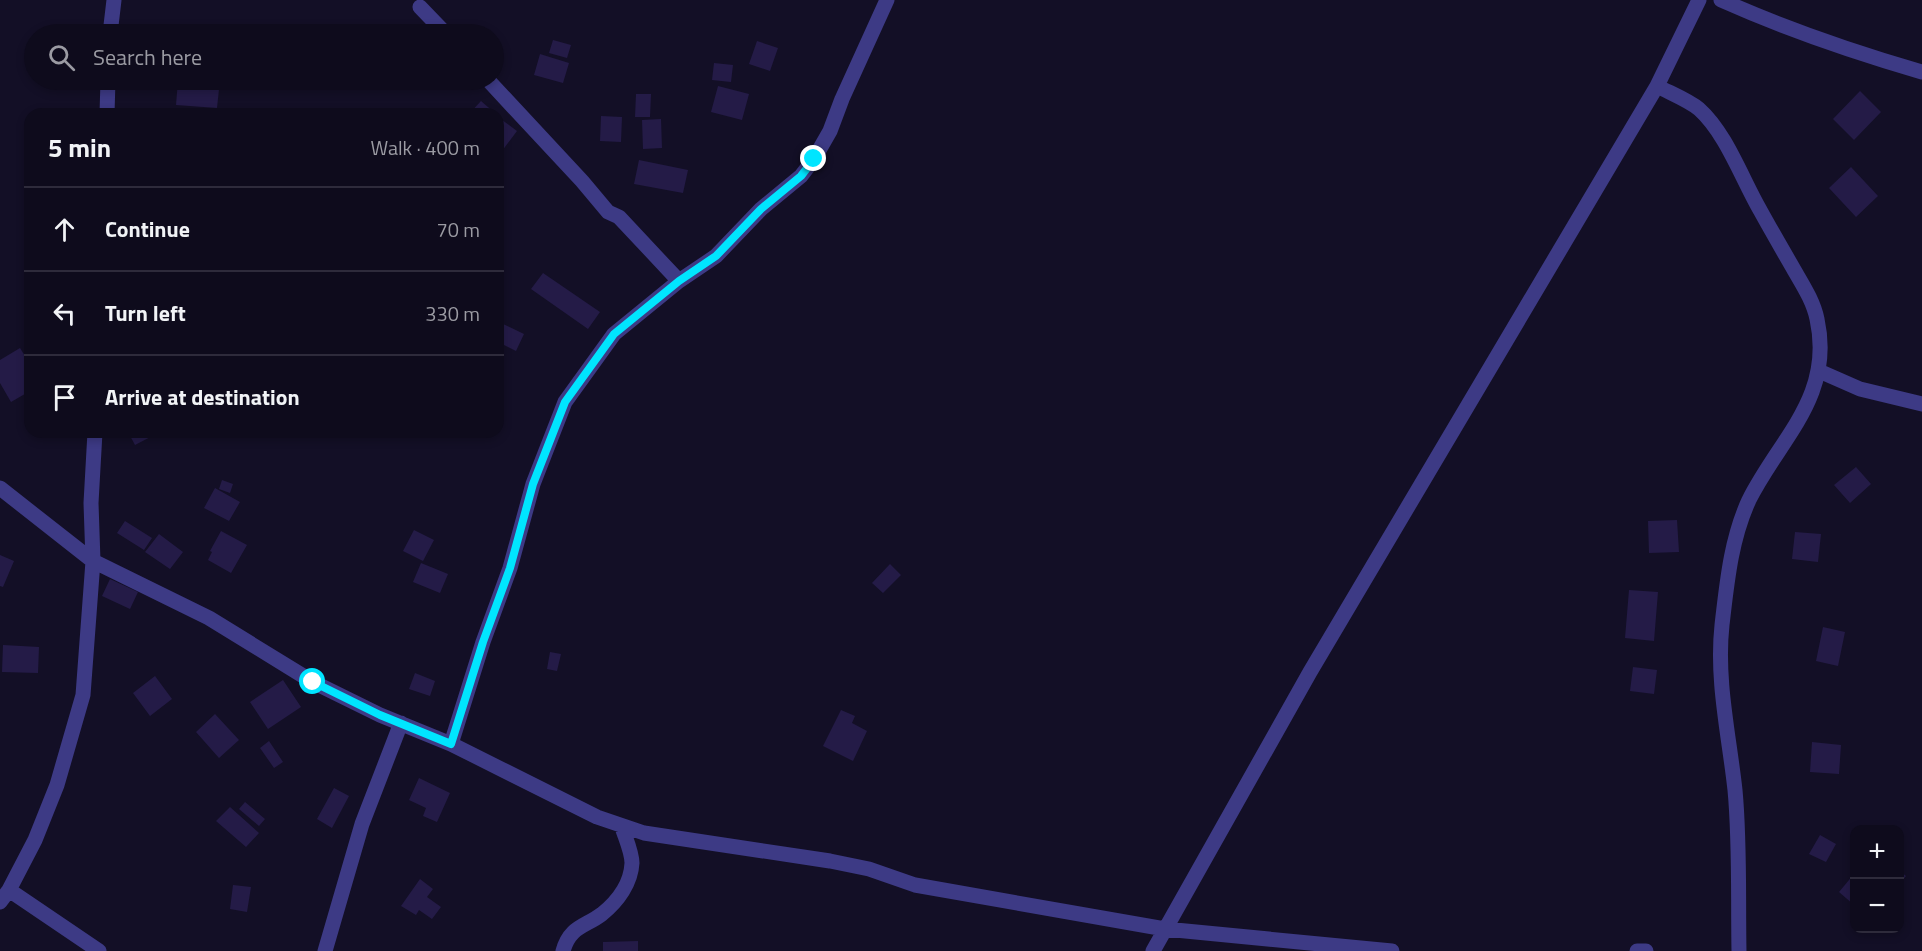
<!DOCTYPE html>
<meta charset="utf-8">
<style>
:root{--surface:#0e0b1c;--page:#171425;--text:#f1f3f6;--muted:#9b9ba3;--line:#2e2b3b}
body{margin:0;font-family:"Titillium Web",sans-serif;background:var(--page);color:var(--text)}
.controls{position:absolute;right:18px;bottom:18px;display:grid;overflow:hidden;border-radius:12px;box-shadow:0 3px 9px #0003}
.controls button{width:54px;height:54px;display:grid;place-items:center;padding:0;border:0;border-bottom:2px solid var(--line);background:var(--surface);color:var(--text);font:30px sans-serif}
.stop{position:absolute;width:18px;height:18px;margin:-14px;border:4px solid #00e5ff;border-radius:50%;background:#fff}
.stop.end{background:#00e5ff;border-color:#fff;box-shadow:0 2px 6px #0008}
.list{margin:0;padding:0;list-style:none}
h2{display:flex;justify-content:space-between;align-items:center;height:78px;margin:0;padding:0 24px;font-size:26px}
h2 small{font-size:20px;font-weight:400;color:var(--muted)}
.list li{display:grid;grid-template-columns:39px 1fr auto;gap:18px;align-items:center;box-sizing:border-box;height:84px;padding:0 24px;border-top:2px solid var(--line)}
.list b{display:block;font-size:22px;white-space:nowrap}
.list em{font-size:20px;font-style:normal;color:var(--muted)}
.icon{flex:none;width:33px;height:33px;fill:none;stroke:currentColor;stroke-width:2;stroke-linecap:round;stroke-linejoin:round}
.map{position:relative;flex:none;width:1922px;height:951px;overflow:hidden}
.search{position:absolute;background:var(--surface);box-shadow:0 3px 9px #0003;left:24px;top:24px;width:480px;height:66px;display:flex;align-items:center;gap:15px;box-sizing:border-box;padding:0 21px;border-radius:33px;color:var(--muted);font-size:22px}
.panel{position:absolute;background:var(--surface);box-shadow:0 3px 9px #0003;left:24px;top:108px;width:480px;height:330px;border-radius:18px}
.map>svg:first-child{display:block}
.building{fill:#241b47}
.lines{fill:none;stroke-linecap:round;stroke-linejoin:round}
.minor{stroke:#3d3a85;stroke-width:15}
.route{stroke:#00e5ff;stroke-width:8}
</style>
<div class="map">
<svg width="1922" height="951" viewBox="0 0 1922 951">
<rect width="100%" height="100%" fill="#130f26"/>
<path class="building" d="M 553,40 L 571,45 L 567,58 L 549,53 Z
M 757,41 L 778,48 L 770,71 L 749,64 Z
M 540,54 L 569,63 L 563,83 L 534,75 Z
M 714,63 L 733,65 L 731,82 L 712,80 Z
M 178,80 L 220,80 L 217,108 L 176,105 Z
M 718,86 L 749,94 L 742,120 L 711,112 Z
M 1860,91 L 1881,112 L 1854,140 L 1833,119 Z
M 636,94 L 651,94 L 650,117 L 635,117 Z
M 481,101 L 496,114 L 469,114 Z
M 601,116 L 622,117 L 621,142 L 600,141 Z
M 498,117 L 517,131 L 502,151 L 498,148 Z
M 661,119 L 662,148 L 643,149 L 642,120 Z
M 639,160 L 688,170 L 683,193 L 634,184 Z
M 1851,167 L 1878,196 L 1856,217 L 1829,188 Z
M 543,273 L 600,312 L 588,329 L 531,289 Z
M 501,323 L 524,334 L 516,351 L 498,342 L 498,329 Z
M 20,348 L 30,364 L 30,391 L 11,402 L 0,383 L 0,360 Z
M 128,432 L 160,432 L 135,445 Z
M 1856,467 L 1871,484 L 1850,503 L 1834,485 Z
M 222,480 L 233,484 L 230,493 L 219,489 Z
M 215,488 L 240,502 L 229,521 L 204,508 Z
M 1677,520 L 1679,552 L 1649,553 L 1648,521 Z
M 125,521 L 152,538 L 144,550 L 117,533 Z
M 414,530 L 434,540 L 423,561 L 403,551 Z
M 221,531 L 247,545 L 231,573 L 208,560 L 212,552 L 210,551 Z
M 1795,532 L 1821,534 L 1818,562 L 1792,559 Z
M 159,534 L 183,552 L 170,569 L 145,552 Z
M 0,555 L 14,561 L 3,587 L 0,586 Z
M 421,563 L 448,574 L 440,593 L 413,582 Z
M 890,564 L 901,575 L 883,593 L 872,583 Z
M 110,579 L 138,592 L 130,609 L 102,596 Z
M 1629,590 L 1658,592 L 1654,641 L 1625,638 Z
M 1823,627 L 1845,632 L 1838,666 L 1816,661 Z
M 3,645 L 39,647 L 38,673 L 2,672 Z
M 550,652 L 561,654 L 557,671 L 547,669 Z
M 1633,667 L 1657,670 L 1654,694 L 1630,691 Z
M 415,673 L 435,681 L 430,696 L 409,689 Z
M 155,676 L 172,699 L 150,716 L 133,693 Z
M 283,680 L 301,707 L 268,729 L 250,702 Z
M 841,710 L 855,716 L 852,723 L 867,731 L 853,761 L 823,746 Z
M 215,714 L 239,740 L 219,758 L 196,732 Z
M 269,741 L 283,762 L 274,768 L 260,748 Z
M 1812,742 L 1841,745 L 1839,774 L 1810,772 Z
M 419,778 L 450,793 L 437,822 L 423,816 L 426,808 L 409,800 Z
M 334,788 L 349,796 L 332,828 L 317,819 Z
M 245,802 L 265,819 L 259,826 L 239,809 Z
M 230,807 L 259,833 L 246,847 L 216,821 Z
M 1820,835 L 1836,844 L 1826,862 L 1809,854 Z
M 1900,871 L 1906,876 L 1900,883 Z
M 1854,874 L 1854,905 L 1839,892 Z
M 420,879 L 433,889 L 427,897 L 441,907 L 432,919 L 419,910 L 416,915 L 401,906 Z
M 233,885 L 251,887 L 247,912 L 230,909 Z
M 638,941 L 638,951 L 603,951 L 603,942 Z"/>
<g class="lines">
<path class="minor" d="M 1721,0 C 1786,29 1853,52 1922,72
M 420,7 L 446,34
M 110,34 L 114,0
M 488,80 L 582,181 L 608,212 L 619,217 L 679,281
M 1657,86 C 1670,93 1688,100 1699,109 C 1726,133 1742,179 1760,210 C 1771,230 1782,249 1793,268 C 1802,284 1813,300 1817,319 C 1834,397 1780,438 1749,500 C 1731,539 1727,582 1722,625 C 1716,680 1729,735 1735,790 C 1740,843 1738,898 1739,951
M 107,114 L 108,80
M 1819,371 L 1860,389 L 1922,404
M 0,488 L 93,561 L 209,618 L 313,682 L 380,715 L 451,744 L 597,817 L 644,833 L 830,861 L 869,869 L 915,885 L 1165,929 L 1392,951
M 451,744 L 483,642 L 510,568 L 533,484 L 565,402 L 614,334 L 679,281 L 716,256 L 761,209 L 801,176 L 814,159 L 830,131 L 842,99 L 887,0
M 9,890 L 99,951
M 0,902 L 9,890 L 35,840 L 57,785 L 83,695 L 93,561 L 91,503 L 95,432
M 325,951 L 362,824 L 401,723
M 563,951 C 570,926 585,927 602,914 C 618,901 631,883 632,863 C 632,852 625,837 622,827
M 1153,951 L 1310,672 L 1657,86 L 1699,0
M 1637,951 L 1646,951"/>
</g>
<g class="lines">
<path class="route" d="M 313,682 L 380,715 L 451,744 L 483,642 L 510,568 L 533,484 L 565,402 L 614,334 L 679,281 L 716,256 L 761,209 L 801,176 L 814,159"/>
</g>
</svg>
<div class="controls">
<button>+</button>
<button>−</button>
</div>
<div class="stop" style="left:313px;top:682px"></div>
<div class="stop end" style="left:814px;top:159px"></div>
<div class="search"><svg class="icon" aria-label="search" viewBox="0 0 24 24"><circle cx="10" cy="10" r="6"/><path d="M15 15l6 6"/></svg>Search here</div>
<section class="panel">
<h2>5 min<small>Walk · 400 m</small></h2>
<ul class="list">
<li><svg class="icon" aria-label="ahead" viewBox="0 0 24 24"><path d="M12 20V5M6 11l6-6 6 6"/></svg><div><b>Continue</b></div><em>70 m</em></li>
<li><svg class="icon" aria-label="left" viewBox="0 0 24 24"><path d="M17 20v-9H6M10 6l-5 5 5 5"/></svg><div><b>Turn left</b></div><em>330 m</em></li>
<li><svg class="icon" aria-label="arrive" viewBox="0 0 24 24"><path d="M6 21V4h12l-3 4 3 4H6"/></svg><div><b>Arrive at destination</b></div></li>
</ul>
</section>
</div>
